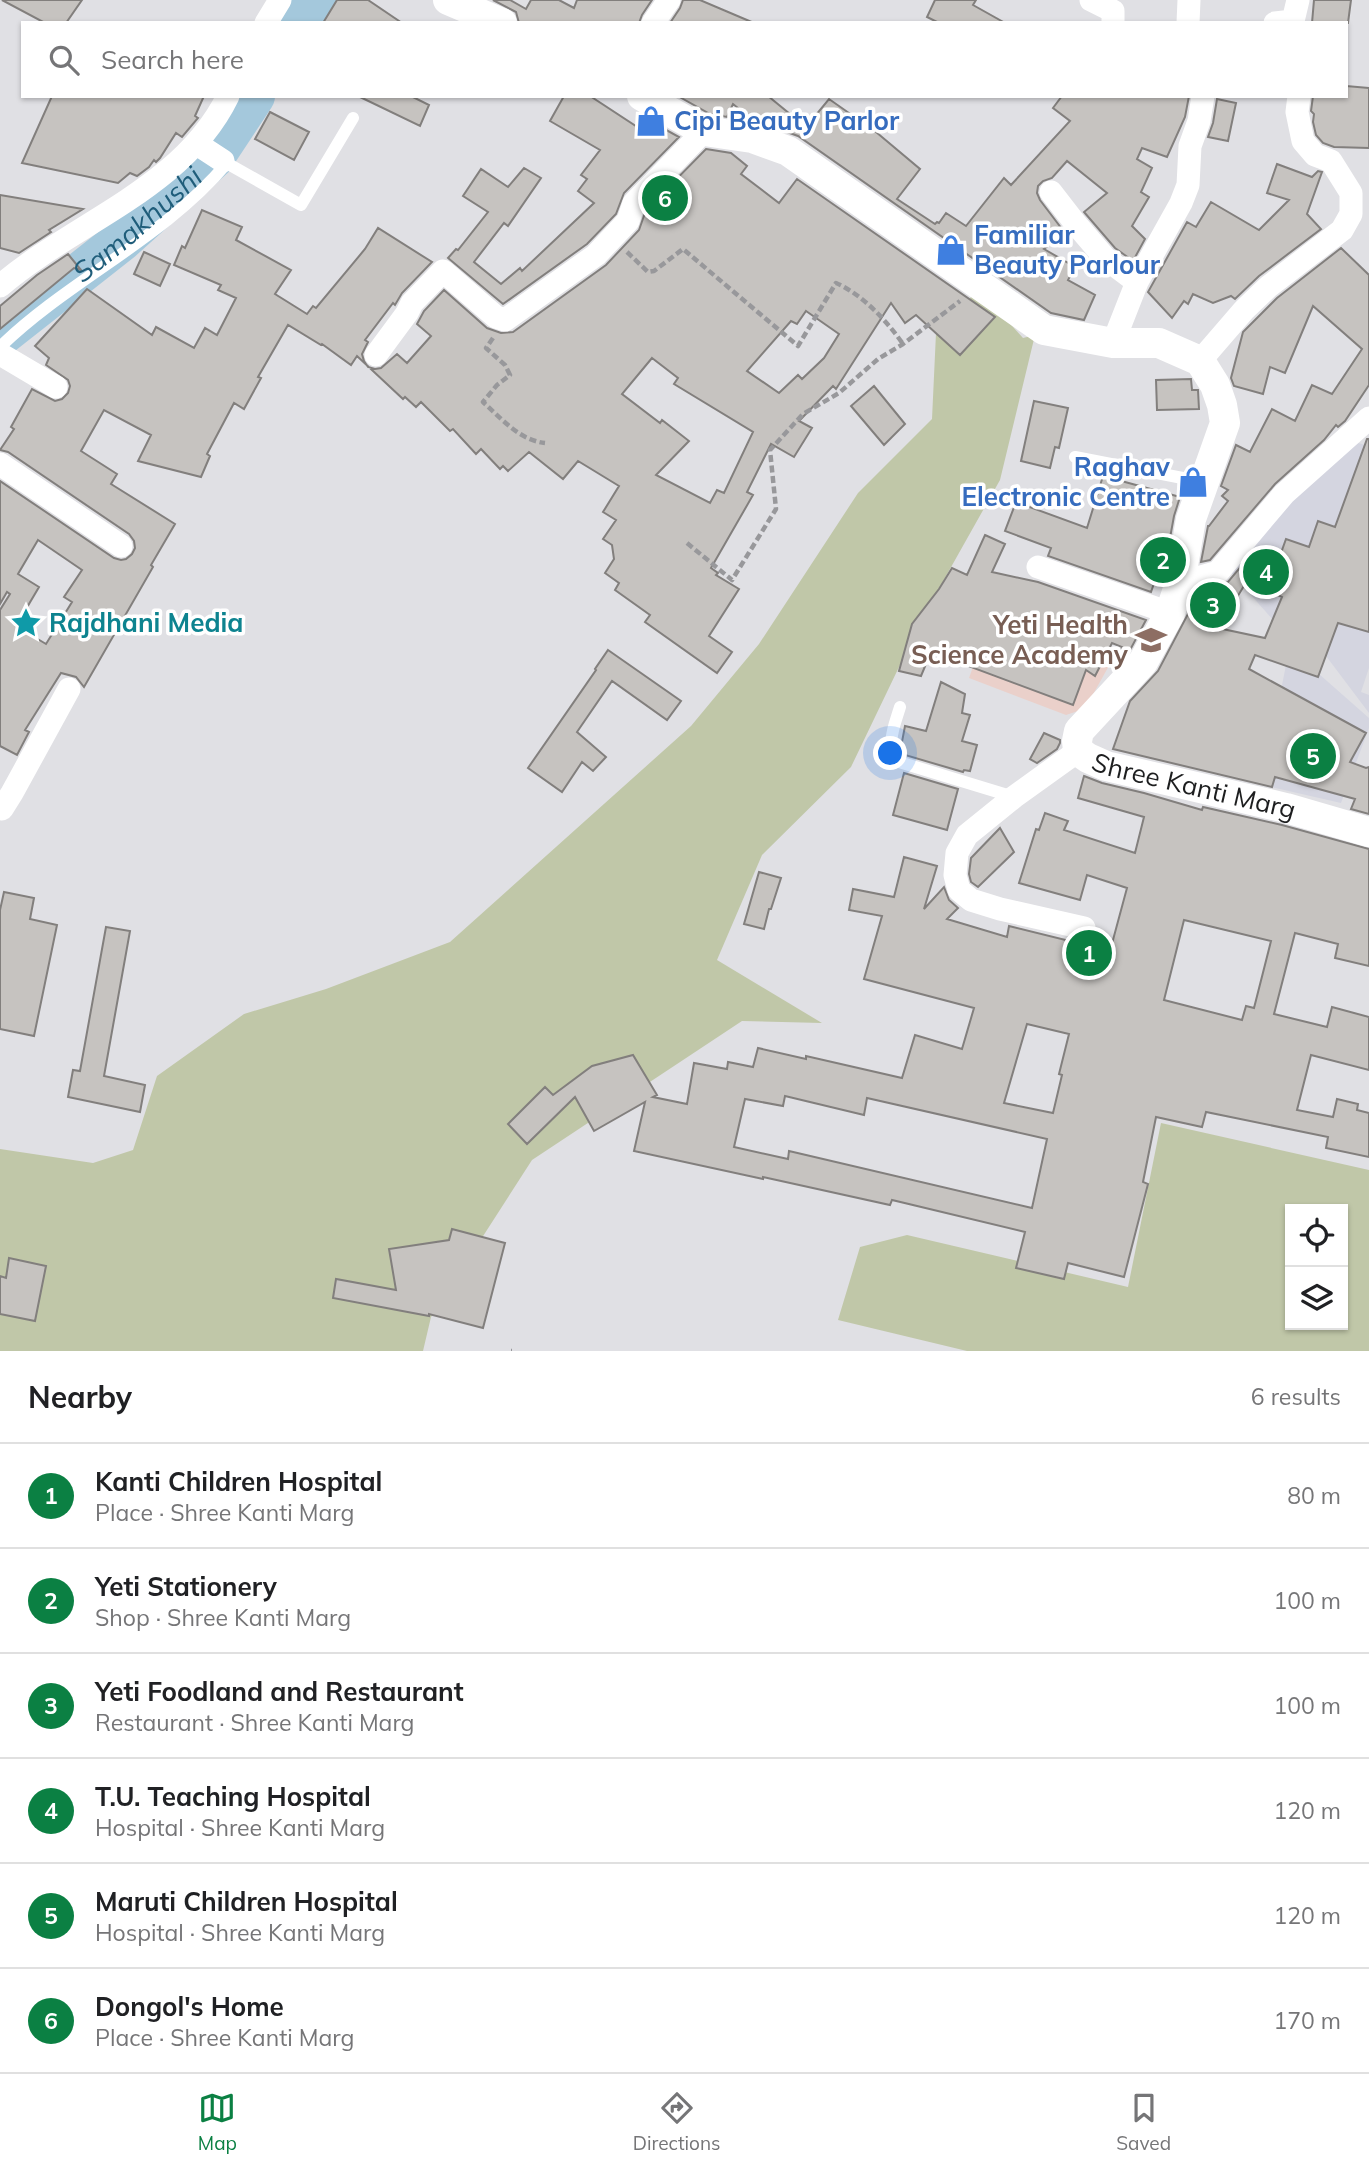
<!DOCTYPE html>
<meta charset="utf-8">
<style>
:root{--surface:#fff;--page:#f6f6f6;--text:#202124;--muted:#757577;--line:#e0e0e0;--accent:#0b8043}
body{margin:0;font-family:Mulish,sans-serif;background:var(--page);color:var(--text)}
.controls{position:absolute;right:21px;bottom:21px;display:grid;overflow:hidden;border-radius:0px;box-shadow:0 2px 5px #0004}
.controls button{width:63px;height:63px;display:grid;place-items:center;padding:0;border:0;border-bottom:2px solid var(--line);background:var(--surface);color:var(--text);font:35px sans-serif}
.you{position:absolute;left:891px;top:754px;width:24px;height:24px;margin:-18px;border:5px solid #fff;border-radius:50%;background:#1a73e8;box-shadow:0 0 0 10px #1a73e833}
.badge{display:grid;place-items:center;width:46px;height:46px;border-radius:50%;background:var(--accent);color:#fff;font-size:23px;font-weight:700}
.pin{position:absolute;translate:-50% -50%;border:4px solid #fff;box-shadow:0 2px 7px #0006}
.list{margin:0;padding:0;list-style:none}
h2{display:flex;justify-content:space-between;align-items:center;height:91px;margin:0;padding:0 28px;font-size:30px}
h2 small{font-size:23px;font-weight:400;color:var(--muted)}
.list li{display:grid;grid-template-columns:46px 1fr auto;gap:21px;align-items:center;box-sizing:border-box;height:105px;padding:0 28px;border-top:2px solid var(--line)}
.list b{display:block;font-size:26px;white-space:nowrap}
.list p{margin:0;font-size:23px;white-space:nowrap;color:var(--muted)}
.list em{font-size:23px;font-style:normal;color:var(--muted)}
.icon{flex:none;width:38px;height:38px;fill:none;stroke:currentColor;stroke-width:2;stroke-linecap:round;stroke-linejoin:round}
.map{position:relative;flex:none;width:1369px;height:1351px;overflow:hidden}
.search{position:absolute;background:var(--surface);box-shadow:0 2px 5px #0004;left:21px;right:21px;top:21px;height:77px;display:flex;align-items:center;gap:18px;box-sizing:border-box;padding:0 24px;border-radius:0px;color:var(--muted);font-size:26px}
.sheet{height:721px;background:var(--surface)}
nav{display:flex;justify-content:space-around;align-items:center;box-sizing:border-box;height:98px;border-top:2px solid var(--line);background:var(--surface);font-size:19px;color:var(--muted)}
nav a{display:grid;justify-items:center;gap:4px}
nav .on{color:var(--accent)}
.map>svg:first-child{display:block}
.built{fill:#d4d5e0}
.education{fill:#ead0ca}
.green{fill:#c0c7a8;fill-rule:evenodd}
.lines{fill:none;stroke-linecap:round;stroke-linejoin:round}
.river{stroke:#a4c8dc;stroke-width:42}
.building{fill:#c6c3c0;stroke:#827f7d;stroke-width:2;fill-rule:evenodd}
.path{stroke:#98989b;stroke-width:4.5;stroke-dasharray:7 3.5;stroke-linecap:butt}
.service{stroke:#fff;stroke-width:12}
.minor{stroke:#fff;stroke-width:23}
.tertiary{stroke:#fff;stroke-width:30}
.labels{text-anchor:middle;stroke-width:7;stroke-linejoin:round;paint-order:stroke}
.shop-label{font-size:26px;font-weight:bold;fill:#366cbe;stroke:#fff;text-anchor:start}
.culture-label{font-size:26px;font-weight:bold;fill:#0d838f;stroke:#fff;text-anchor:start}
.education-label{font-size:26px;font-weight:bold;fill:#785e54;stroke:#fff;text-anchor:end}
.street-label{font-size:26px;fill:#1d1e1f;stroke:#fff}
.water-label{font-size:28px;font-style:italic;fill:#1f5d7a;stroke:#fff}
</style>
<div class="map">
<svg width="1369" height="1351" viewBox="0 0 1369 1351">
<rect width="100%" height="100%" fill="#e0e0e4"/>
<path class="built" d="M 1358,443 L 1369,446 L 1360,458 L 1335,527 L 1318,521 L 1309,547 L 1286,539 L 1278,562 L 1316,576 L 1369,566 L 1369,668 L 1361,692 L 1369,695 L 1369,713 L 1326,656 L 1273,620 L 1226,567 L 1283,500 Z
M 1288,655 L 1302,659 L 1369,718 L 1369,728 L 1341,803 L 1262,785 Z"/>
<path class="education" d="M 984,636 L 1078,647 L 1115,655 L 1091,698 L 1078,711 L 1066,715 L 969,678 Z"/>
<path class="green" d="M 979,289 L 1023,338 L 1035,335 L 1000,480 L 923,617 L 851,767 L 762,855 L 717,960 L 822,1023 L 742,1021 L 532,1160 L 431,1317 L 423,1351 L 0,1351 L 0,1149 L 93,1163 L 133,1150 L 157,1076 L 244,1014 L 326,989 L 450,942 L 691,726 L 759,644 L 858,493 L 932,419 L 936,333 Z
M 1161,1123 L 1369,1170 L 1369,1351 L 967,1351 L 838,1320 L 860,1247 L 907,1235 L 1128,1287 ZM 1290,1209 L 1343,1209 L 1343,1325 L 1290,1325 Z"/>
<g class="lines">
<g class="river">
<path d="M 298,23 L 316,0"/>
<path id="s1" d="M 0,336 L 122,240 L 213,158 L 254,96"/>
</g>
</g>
<path class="building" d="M 2,0 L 82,0 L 66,23 L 45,23 Z
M 337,0 L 368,0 L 402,23 L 323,23 Z
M 493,0 L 510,0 L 526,9 L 531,0 L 559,0 L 574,8 L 577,0 L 652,0 L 642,15 L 639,23 L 519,23 L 516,12 Z
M 683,0 L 700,0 L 754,23 L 670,23 L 680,8 Z
M 935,0 L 976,0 L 973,5 L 1005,23 L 939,23 L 927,17 Z
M 1314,0 L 1351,0 L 1348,23 L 1312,23 Z
M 1346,86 L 1369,88 L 1369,148 L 1334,147 L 1323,143 L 1316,135 L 1313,122 L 1314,114 L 1311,111 L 1313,96 L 1346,96 Z
M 52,96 L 204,96 L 195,116 L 198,118 L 182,137 L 176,133 L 160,158 L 156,162 L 154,160 L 149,167 L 137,176 L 130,173 L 118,183 L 22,163 Z
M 358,96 L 411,96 L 429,105 L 420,126 Z
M 564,96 L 590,96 L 645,132 L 650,121 L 679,137 L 624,193 L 616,214 L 587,244 L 503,304 L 448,258 L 456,249 L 458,250 L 488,212 L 463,196 L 481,169 L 508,187 L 524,168 L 541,178 L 508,226 L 504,223 L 474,262 L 501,284 L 520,268 L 522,271 L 594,203 L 578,191 L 587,179 L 581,175 L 600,150 L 550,121 Z
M 678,96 L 768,96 L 801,123 L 806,117 L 811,121 L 829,99 L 876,132 L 920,169 L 897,199 L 935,224 L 937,222 L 939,223 L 946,213 L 966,226 L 1004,178 L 1011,185 L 1070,121 L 1053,108 L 1062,96 L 1189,96 L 1185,117 L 1167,157 L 1142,148 L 1137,159 L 1152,168 L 1141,192 L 1149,197 L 1132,226 L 1145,239 L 1133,261 L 1115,248 L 1084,212 L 1107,193 L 1067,161 L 1052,178 L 1043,181 L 1038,186 L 1037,193 L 1040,200 L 1065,233 L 1044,249 L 1075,267 L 1068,280 L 1095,295 L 1084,320 L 1051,313 L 798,136 L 753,120 L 733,104 L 727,117 L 710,114 Z
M 1217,99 L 1236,103 L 1228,141 L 1208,137 L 1213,123 Z
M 270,112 L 309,132 L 294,160 L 255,139 Z
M 706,149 L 731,153 L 747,166 L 741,174 L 779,203 L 797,179 L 995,317 L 960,355 L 916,315 L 905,323 L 891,303 L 836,389 L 833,386 L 799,421 L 812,428 L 794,457 L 771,444 L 747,492 L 753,495 L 711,568 L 718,573 L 716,575 L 739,589 L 709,636 L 732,652 L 717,673 L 645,622 L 650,615 L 615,590 L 619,583 L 605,573 L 614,559 L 612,545 L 603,539 L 616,520 L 603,512 L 619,486 L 578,461 L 563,479 L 529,452 L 508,471 L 503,466 L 500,469 L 481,449 L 476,454 L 453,429 L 450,431 L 421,402 L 416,407 L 405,397 L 403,399 L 357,356 L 351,365 L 322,344 L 321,345 L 288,325 L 258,377 L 261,378 L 244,409 L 234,403 L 207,454 L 210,456 L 201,477 L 138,461 L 151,435 L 104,410 L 81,451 L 117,474 L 111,484 L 175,524 L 151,565 L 153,567 L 84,687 L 76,677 L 61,673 L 25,730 L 29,732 L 17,755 L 0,746 L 0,610 L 10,594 L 7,592 L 0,604 L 0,481 L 114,558 L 121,560 L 126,559 L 132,554 L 135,548 L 134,541 L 129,534 L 8,452 L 0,450 L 14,429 L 11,427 L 32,389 L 55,401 L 62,399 L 68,393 L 70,386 L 68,380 L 46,365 L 49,358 L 35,346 L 87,289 L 152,335 L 156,327 L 194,348 L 205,328 L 217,335 L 236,298 L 218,290 L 221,285 L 174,265 L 182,246 L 185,248 L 202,210 L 242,227 L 236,240 L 291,270 L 275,294 L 307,314 L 313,306 L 316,308 L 365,249 L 378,228 L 432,262 L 402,293 L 395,305 L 393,303 L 365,340 L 368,342 L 362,354 L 364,361 L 368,367 L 375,369 L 381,368 L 397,354 L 407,363 L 431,336 L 417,324 L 424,311 L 444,290 L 487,328 L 501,333 L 513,332 L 606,265 L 639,230 L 646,210 ZM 806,311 L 839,334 L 824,358 L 802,379 L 798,375 L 779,393 L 747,371 L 791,321 L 797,324 ZM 652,358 L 678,378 L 674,384 L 753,432 L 724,493 L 717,490 L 710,503 L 656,475 L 689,441 L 662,420 L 660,423 L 622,394 ZM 38,540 L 82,570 L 64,597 L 72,602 L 46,644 L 16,626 L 39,587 L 18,574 Z
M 1277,164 L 1312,177 L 1318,171 L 1322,172 L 1307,214 L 1321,229 L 1259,276 L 1235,299 L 1231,296 L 1213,303 L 1193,294 L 1188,304 L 1184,301 L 1172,318 L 1148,292 L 1187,222 L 1196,227 L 1211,202 L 1259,230 L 1289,200 L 1267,193 Z
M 0,195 L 83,209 L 49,230 L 51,232 L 19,253 L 0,248 Z
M 1341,248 L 1369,275 L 1369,385 L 1345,421 L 1338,427 L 1336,425 L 1324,440 L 1275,484 L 1210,560 L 1201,562 L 1208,526 L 1209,526 L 1228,501 L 1222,496 L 1228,490 L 1221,486 L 1236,445 L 1250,452 L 1272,409 L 1295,421 L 1312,385 L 1332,394 L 1362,349 L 1313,306 L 1285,373 L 1270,367 L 1263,394 L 1234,386 L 1231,378 L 1243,332 L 1277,298 Z
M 144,252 L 170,264 L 160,286 L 134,274 Z
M 68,254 L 81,270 L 74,268 L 0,329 L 0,306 L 37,275 Z
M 1191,379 L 1192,390 L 1198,390 L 1199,409 L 1157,410 L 1156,380 Z
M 874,386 L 905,424 L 884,445 L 851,406 Z
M 1034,401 L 1068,408 L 1059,448 L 1055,447 L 1050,468 L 1021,461 Z
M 1367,439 L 1369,439 L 1369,632 L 1338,623 L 1318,677 L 1255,655 L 1249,669 L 1366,733 L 1350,762 L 1366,768 L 1369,767 L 1369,814 L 1351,809 L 1355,799 L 1275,777 L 1272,787 L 1113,749 L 1130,701 L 1158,671 L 1189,612 L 1204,591 L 1228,582 L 1253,552 L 1277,564 L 1286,539 L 1309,547 L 1318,521 L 1335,527 ZM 1247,581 L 1282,597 L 1265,638 L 1218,628 Z
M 1103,476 L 1180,497 L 1174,516 L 1166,560 L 1162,560 L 1151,592 L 1048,556 L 1051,548 L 1005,531 L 1016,502 L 1087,528 Z
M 985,535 L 1005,544 L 992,572 L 1038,582 L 1146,620 L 1129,652 L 1118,664 L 1122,647 L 1112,643 L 1095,676 L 1086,670 L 1073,705 L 931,652 L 921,676 L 899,671 L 912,624 L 939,589 L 952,568 L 967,575 Z
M 608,650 L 681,701 L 667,720 L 612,681 L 577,732 L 606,757 L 593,771 L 582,762 L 562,792 L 528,768 L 596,670 L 595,669 Z
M 941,682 L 965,694 L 962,713 L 970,715 L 962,741 L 977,745 L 970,771 L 964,770 L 963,772 L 905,755 L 901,747 L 905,726 L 926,731 Z
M 1044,733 L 1060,740 L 1060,743 L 1057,749 L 1037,763 L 1030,759 Z
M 904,773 L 958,789 L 947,830 L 893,815 Z
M 1084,776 L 1102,783 L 1144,793 L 1202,810 L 1203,807 L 1282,825 L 1369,849 L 1369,966 L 1335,958 L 1338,944 L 1295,933 L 1274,1014 L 1327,1027 L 1332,1007 L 1369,1017 L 1369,1070 L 1311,1055 L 1297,1110 L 1333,1117 L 1337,1099 L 1358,1104 L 1357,1110 L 1369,1113 L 1369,1157 L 1326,1148 L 1328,1137 L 1206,1112 L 1202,1127 L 1156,1117 L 1143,1182 L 1148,1184 L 1124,1277 L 1068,1263 L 1064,1279 L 1016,1268 L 1025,1232 L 892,1200 L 890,1205 L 763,1177 L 763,1179 L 634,1151 L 645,1102 L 594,1131 L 575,1097 L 527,1144 L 508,1124 L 545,1087 L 553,1095 L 592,1066 L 633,1055 L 657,1095 L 653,1097 L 687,1104 L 694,1063 L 727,1069 L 728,1062 L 753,1067 L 758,1048 L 806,1059 L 806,1056 L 902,1078 L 915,1035 L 962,1049 L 974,1008 L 864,979 L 882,916 L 849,910 L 853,889 L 894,897 L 904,857 L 937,866 L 924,909 L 944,887 L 949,900 L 958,908 L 947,919 L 1007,937 L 1009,926 L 1110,951 L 1127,888 L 1087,875 L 1080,900 L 1019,883 L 1036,829 L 1039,830 L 1045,813 L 1068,821 L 1064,830 L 1135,853 L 1144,817 L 1078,798 ZM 1184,920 L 1271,941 L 1254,1008 L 1246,1006 L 1242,1020 L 1164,1000 ZM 1027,1024 L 1069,1034 L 1059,1074 L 1062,1075 L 1053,1113 L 1004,1103 ZM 785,1096 L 864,1115 L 867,1098 L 1047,1139 L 1032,1208 L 789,1151 L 788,1159 L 734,1147 L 745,1099 L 783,1106 Z
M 1000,828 L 1014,852 L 978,887 L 971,882 L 969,874 L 971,858 Z
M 759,872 L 781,878 L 771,909 L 769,909 L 764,929 L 744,924 Z
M 4,892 L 34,898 L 30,919 L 57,925 L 34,1036 L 0,1029 L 0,910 Z
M 106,927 L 130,931 L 104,1076 L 145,1085 L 140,1112 L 68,1097 L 73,1070 L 80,1071 Z
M 452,1229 L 505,1243 L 483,1328 L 429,1314 L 429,1316 L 333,1298 L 336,1279 L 396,1290 L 389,1249 L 449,1240 Z
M 9,1258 L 46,1266 L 35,1321 L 0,1314 L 0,1276 L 6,1278 Z"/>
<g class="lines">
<path class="path" d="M 627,252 L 648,272 L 654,271 L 683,249 L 798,346 L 836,283 C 863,295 886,320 903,344
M 493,338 L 486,348 L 505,365 L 510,375 L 497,385 L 483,402 C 502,419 519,440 545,443
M 687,543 L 732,580 L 776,509 L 770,450 L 803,414 L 839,393 L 878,359 L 903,344 L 960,301
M 511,1351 L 512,1351"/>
<path class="service" d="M 223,161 L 301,205 L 353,118
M 0,347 C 70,279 163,239 227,163
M 1075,457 L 1203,482
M 900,707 C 894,727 885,744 899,762 L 1014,797"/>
<path class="minor" d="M 1091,0 L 1113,11 L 1113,23
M 266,23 L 280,0
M 653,23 L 669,0
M 1188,23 L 1189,0
M 1275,23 L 1293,21 L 1298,0
M 197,144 L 223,161
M 1051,192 L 1075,223 L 1105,258 L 1137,282
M 0,286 C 74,222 183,189 228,96
M 1113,343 L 1137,282 L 1181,203 L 1188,185 L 1190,146 L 1199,121 L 1203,96
M 0,354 L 56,387
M 376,355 L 407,313 L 412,303 L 443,271 L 496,317 L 505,320 L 596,255 L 628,221 L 634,203 L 704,131
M 1200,361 L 1244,310 L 1268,287 L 1342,230 L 1351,214 L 1351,193 L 1331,161 L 1315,155 L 1303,141 L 1297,112 L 1299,96
M 0,464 L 121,546
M 1038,567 L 1170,613
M 1180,583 L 1218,572 L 1284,494 L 1369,418
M 1078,751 L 1014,797 L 967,835 L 957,853 L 955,875 L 959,890 L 971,900 L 1000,909 L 1084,928
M 0,808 L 2,809 L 12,793 L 69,689"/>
<g class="tertiary">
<path d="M 448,0 L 502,23"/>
<path id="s2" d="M 642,96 L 704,131 L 752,138 L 788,151 L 1044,330 L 1113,343 L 1159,343 L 1200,361 L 1215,385 L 1222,405 L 1225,423 L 1191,519 L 1180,583 L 1170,613 L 1143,662 L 1079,731 L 1077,741 L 1078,751 L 1088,758 L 1106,766 L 1286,808 L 1369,832"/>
</g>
</g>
<defs>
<symbol id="shop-bare" viewBox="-9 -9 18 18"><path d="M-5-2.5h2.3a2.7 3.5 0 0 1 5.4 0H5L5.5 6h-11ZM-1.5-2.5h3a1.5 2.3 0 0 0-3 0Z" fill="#3f7fe0" stroke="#fff" stroke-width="2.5" paint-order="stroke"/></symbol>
<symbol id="sight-bare" viewBox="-9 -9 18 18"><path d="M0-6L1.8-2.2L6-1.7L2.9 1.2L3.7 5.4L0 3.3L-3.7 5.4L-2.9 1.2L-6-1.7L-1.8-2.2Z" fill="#0f9aa8" stroke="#fff" stroke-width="2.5" paint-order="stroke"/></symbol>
<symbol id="university-bare" viewBox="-9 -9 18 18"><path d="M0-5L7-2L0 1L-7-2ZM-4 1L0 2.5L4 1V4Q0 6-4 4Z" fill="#8d6e63" stroke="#fff" stroke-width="2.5" paint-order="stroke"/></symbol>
</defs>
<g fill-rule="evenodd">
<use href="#shop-bare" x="629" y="99" width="44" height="44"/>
<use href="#shop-bare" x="929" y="228" width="44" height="44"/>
<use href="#shop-bare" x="1171" y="460" width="44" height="44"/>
<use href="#sight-bare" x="4" y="601" width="44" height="44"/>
<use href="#university-bare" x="1129" y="618" width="44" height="44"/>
</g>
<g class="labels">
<g class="shop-label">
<text x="674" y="130">Cipi Beauty Parlor</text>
<text x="974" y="244">Familiar<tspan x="974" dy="30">Beauty Parlour</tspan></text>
<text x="1170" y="476" text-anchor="end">Raghav<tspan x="1170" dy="30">Electronic Centre</tspan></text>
</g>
<g class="culture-label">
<text x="49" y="632">Rajdhani Media</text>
</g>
<g class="education-label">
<text x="1128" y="634">Yeti Health<tspan x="1128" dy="30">Science Academy</tspan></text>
</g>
<g class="street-label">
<text dy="9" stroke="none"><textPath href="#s2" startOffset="1190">Shree Kanti Marg</textPath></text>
</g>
<g class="water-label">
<text dy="10" stroke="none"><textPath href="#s1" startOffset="177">Samakhushi</textPath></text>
</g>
</g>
</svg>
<div class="controls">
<button><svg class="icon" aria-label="locate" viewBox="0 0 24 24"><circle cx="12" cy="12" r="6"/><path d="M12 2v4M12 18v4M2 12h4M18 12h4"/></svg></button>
<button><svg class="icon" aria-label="layers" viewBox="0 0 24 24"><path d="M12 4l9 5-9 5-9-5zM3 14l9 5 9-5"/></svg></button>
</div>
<div class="you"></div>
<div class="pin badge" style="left:1089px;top:953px">1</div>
<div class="pin badge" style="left:1163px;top:560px">2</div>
<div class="pin badge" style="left:1213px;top:605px">3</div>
<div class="pin badge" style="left:1266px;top:572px">4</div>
<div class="pin badge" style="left:1313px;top:756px">5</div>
<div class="pin badge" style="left:665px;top:198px">6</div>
<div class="search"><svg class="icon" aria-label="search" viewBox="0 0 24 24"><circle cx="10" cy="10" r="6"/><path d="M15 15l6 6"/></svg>Search here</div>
</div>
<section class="sheet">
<h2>Nearby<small>6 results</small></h2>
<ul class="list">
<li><span class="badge">1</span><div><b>Kanti Children Hospital</b><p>Place · Shree Kanti Marg</p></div><em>80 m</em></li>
<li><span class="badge">2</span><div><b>Yeti Stationery</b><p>Shop · Shree Kanti Marg</p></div><em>100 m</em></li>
<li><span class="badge">3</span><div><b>Yeti Foodland and Restaurant</b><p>Restaurant · Shree Kanti Marg</p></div><em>100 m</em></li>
<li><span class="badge">4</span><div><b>T.U. Teaching Hospital</b><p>Hospital · Shree Kanti Marg</p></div><em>120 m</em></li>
<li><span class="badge">5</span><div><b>Maruti Children Hospital</b><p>Hospital · Shree Kanti Marg</p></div><em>120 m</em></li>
<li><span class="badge">6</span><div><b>Dongol's Home</b><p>Place · Shree Kanti Marg</p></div><em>170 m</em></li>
</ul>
</section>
<nav>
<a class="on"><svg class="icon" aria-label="map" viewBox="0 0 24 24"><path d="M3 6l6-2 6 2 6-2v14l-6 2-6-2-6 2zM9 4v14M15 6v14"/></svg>Map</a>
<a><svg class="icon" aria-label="directions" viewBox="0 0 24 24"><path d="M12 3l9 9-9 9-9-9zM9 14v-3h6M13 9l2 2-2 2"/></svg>Directions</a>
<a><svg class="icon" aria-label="saved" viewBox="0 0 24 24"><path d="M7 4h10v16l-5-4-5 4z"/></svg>Saved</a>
</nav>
